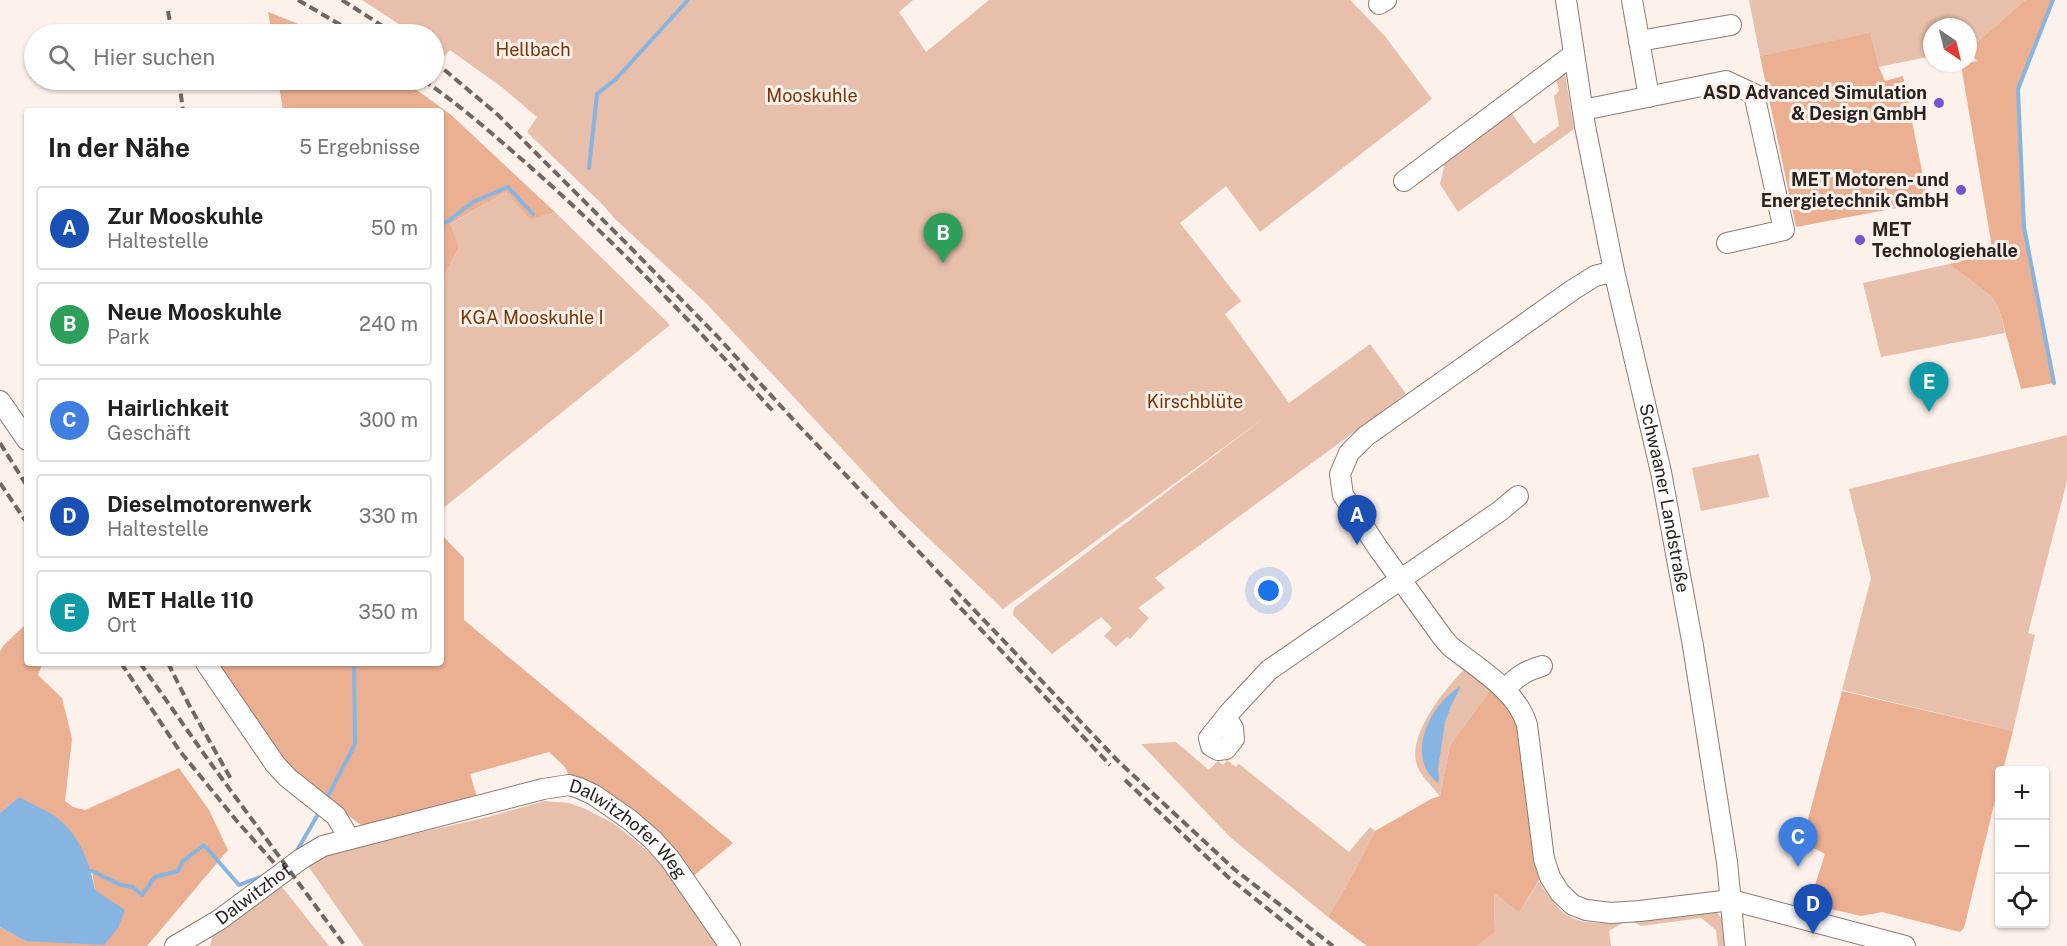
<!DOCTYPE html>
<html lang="de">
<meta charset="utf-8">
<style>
:root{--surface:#fff;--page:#f2f2f2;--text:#222;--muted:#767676;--line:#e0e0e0;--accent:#7853cd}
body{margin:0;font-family:"Public Sans",sans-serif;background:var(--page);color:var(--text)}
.controls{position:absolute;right:18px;bottom:18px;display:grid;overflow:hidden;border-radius:6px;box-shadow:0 2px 4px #0004}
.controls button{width:54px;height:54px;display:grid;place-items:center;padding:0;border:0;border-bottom:2px solid var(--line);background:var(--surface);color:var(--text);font:30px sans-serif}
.compass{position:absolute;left:1923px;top:18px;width:54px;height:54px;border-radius:50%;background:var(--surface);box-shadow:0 2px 4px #0004;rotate:145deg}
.you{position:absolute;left:1269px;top:591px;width:21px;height:21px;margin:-15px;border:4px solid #fff;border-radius:50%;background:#1a73e8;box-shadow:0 0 0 9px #1a73e833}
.badge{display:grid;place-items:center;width:39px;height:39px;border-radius:50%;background:var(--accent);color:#fff;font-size:20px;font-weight:700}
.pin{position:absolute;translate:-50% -50px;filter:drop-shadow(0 2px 3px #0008)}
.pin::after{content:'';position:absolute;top:32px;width:21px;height:18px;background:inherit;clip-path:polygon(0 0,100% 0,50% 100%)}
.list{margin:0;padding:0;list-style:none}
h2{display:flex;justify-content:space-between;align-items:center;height:78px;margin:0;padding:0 24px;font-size:26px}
h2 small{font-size:20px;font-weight:400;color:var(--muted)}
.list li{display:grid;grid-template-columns:39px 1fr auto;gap:18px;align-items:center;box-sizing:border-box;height:84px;margin:0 12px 12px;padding:0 12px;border:2px solid var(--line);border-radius:6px}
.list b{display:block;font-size:22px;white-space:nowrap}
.list p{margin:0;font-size:20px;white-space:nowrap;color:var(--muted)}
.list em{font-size:20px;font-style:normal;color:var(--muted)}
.icon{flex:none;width:33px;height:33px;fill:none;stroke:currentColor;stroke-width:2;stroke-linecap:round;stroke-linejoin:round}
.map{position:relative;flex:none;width:2067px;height:946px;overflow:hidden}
.search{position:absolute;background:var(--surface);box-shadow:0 2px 4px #0004;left:24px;top:24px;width:420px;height:66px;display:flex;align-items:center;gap:15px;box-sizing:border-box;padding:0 21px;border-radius:33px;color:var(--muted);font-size:22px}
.panel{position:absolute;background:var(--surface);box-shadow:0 2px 4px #0004;left:24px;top:108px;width:420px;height:558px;border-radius:6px}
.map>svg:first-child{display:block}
.green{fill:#e7bfab}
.forest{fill:#ebaf92}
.water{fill:#87b5e1}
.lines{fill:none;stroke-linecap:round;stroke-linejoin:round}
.stream{stroke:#87b5e1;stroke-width:4}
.minor-casing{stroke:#8c7b73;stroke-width:22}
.minor{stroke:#fff;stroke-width:20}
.rail{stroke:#706762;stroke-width:4;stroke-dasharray:9 4.5;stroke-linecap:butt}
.poi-dot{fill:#7853cd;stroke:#fdf1eb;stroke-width:2}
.labels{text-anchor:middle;stroke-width:6;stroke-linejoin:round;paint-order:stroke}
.park-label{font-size:18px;fill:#793305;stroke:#fdf1eb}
.poi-label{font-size:18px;font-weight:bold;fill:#29221e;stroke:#fdf1eb;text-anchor:end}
.street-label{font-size:18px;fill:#29221e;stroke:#fdf1eb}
</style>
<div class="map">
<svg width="2067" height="946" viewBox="0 0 2067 946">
<rect width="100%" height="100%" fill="#fdf1eb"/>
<path class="green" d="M 362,0 L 913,0 L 899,12 L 926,52 L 989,0 L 1350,0 L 1384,35 L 1432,99 L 1260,232 L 1226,186 L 1180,223 L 1241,301 L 1225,314 L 1289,403 L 1370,344 L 1406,394 L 1155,578 L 1165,588 L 1138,608 L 1149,618 L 1130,639 L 1127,637 L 1116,647 L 1104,636 L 1112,628 L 1101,617 L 1052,654 L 1013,615 L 1014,608 L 1264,418 L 1003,609 L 899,510 L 706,303 L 615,219 L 604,206 L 527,132 L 537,117 L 503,88 L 450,50 L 445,56 L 434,48 L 434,34 L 414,34 Z
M 1749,0 L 2025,0 L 1968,50 L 1968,27 L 1932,27 L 1932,56 L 1879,67 L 1870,34 L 1760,56 Z
M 1564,66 L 1574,129 L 1458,212 L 1440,184 L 1444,167 L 1441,162 L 1510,111 L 1534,144 L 1559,126 L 1554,96 L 1559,91 L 1556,77 Z
M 506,192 L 530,218 L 555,212 L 670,325 L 441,510 L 441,280 L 459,248 L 449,225 Z
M 1949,264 L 1991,296 L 1999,309 L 2005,333 L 1881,357 L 1863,283 Z
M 2067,435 L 2067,481 L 2028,633 L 2035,635 L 2013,731 L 1842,690 L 1871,578 L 1849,489 Z
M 1759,454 L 1769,497 L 1701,511 L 1692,468 Z
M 1465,669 L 1492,688 L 1450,745 L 1440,796 C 1432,786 1419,775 1416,762 C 1409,733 1446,687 1465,669 Z
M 1176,742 L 1209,770 L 1218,761 L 1223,765 L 1227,760 L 1236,767 L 1239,764 L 1349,852 L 1370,827 L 1375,831 L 1354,872 L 1328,917 L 1230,837 L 1141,744 Z
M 545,801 L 569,803 L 586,809 L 616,825 L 657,859 L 718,946 L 364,946 L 306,863 L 320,855 L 484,818 Z
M 1539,881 C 1564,923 1577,925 1624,922 L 1609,931 L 1611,946 L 1477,946 L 1495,932 L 1494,891 L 1519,913 Z
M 282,887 L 329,946 L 210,946 L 213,934 L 274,890 Z
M 1715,911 L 1725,921 L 1727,946 L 1718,946 L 1716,930 L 1701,918 L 1641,926 L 1632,921 Z"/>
<path class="forest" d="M 2025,0 L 2053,0 L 2018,89 L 2024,227 L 2054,383 L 2021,389 L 1999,309 L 1991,296 L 1949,264 L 1993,253 L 1961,65 L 1977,61 L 1968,50 Z
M 268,12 L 324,34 L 272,34 Z
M 1870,33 L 1879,67 L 1885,81 L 1903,76 L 1928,202 L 1796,227 L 1760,56 Z
M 278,80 L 403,80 L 450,114 L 555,212 L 530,219 L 506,192 L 450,224 L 459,248 L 441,280 L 441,111 L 283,111 Z
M 441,534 L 464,558 L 464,620 L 733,843 L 691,878 L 570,778 L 565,767 L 549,752 L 470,774 L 478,800 L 369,829 L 358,823 L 272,754 L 213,663 L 441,663 Z
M 27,623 L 27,663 L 43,663 L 38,675 L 62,698 L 72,739 L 65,801 L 73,807 L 85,810 L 179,768 L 209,810 L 228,850 L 147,946 L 0,946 L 0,927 L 25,941 L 95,890 L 92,871 L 19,797 L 0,813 L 0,652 L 3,646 Z
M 1492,688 L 1517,718 L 1539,880 L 1519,913 L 1494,892 L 1495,932 L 1477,946 L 1367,946 L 1328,917 L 1354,872 L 1375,831 L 1431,799 L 1440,796 L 1450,745 Z
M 1842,691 L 2013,731 L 2003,770 L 2000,770 L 1999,784 L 1964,928 L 1960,932 L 1882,912 L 1861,916 L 1809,904 L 1825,854 L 1802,842 Z"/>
<path class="water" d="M 1459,687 L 1460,688 L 1451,706 L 1445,722 L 1438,769 L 1439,778 L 1438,783 C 1404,757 1430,705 1459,687 Z
M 19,797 C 31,804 45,809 56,817 C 79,834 90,863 95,890 L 125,910 L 118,928 L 104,945 L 25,941 L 0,927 L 0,813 Z"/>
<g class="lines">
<path class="stream" d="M 2053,0 L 2018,89 L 2024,227 L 2054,383
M 589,168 L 597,94 L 616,79 L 688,0
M 441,223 L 447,222 L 473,202 L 508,187 L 533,214
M 327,798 L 355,744 L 354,663
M 295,854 L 317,816
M 89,871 L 92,871 L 121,885 L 133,887 L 142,895 L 155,877 L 178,871 L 183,861 L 204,845 L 239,885 L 263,876"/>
<defs>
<g id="minor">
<path id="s1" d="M 1566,0 L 1585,126 L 1614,271 L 1661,472 L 1693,646 L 1727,862 L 1735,946"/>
<path d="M 1632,0 L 1649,97"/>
<path d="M 1379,4 L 1386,0"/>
<path d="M 1639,41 L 1731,25"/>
<path d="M 1583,110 L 1726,81 L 1754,94 L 1784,230 L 1727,243"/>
<path d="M 1404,181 L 1574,54"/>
<path d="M 1614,271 L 1595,276 L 1574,289 L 1366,436 L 1349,453 L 1340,474 L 1343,495 L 1378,548 L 1443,638 L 1450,646 C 1477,668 1517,690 1527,725 L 1544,859 L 1550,877 L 1560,893 L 1573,905 L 1586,910 L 1611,913 L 1640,911 L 1731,900 L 1905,946"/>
<path d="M 0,401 L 27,440"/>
<path d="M 206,663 L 275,764 L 288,778 L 336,816 L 349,838"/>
<path d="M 1505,690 C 1516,677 1525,671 1542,666"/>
<path d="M 1226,717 L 1233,728 L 1234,739 L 1226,749 L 1218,750 L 1211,746 L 1209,738 L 1229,713 L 1269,670 L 1500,511 L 1518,496"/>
<path id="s2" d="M 175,946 L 219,920 L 301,859 L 323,846 L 543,789 L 569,785 L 579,788 L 594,795 L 630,820 L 653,840 L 670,859 L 730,946"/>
</g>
</defs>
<use href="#minor" class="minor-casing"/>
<use href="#minor" class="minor"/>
<path class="rail" d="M 298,0 L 356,34
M 342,0 L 395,34
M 168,11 L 172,34
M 434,61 L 498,115 L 626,243 L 716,335 L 800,427 L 1119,762 L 1234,869 L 1333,946
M 179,80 L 183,111
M 423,80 C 457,103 488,130 519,157 C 610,236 692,323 773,411
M 0,443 L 27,486
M 0,483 L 27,523
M 951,598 L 1110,765
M 121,663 L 179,750 L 236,820 L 276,865
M 140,663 L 209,761 L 345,946
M 168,663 L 188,703 L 231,779
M 1125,780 L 1228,877 L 1314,946"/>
</g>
<g class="poi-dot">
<circle cx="1939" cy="103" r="6"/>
<circle cx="1961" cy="190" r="6"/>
<circle cx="1860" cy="240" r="6"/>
</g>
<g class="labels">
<g class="park-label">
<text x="533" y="56">Hellbach</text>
<text x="812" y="102">Mooskuhle</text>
<text x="532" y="324">KGA Mooskuhle I</text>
<text x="1195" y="408">Kirschblüte</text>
</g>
<g class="poi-label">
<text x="1927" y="99">ASD Advanced Simulation<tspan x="1927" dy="21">&amp; Design GmbH</tspan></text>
<text x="1949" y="186">MET Motoren- und<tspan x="1949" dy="21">Energietechnik GmbH</tspan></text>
<text x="1872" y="236" text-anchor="start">MET<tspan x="1872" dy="21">Technologiehalle</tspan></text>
</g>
<g class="street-label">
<text dy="6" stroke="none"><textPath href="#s1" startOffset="508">Schwaaner Landstraße</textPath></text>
<text dy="6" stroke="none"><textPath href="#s2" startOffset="507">Dalwitzhofer Weg</textPath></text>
<text dy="6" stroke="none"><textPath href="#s2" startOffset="94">Dalwitzhof</textPath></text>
</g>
</g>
</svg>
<div class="controls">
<button>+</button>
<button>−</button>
<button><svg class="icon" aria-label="locate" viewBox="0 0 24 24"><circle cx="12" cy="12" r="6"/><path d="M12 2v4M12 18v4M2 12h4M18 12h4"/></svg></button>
</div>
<svg class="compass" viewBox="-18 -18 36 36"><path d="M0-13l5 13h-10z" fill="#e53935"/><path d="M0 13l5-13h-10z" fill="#767676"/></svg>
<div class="you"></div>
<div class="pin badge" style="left:1357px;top:545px;background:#1a4fb4">A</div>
<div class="pin badge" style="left:943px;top:263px;background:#2e9e5b">B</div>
<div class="pin badge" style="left:1798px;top:867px;background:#3f7fe0">C</div>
<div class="pin badge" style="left:1813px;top:934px;background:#1a4fb4">D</div>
<div class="pin badge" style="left:1929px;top:412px;background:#0f9aa8">E</div>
<div class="search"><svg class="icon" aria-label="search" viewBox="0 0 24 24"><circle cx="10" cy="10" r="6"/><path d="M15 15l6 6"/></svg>Hier suchen</div>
<section class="panel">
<h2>In der Nähe<small>5 Ergebnisse</small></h2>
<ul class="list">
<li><span class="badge" style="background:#1a4fb4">A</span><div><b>Zur Mooskuhle</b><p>Haltestelle</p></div><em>50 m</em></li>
<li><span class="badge" style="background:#2e9e5b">B</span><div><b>Neue Mooskuhle</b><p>Park</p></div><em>240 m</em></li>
<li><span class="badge" style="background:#3f7fe0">C</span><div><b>Hairlichkeit</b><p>Geschäft</p></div><em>300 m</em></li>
<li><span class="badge" style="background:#1a4fb4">D</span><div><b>Dieselmotorenwerk</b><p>Haltestelle</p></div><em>330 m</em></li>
<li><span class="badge" style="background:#0f9aa8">E</span><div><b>MET Halle 110</b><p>Ort</p></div><em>350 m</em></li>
</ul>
</section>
</div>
